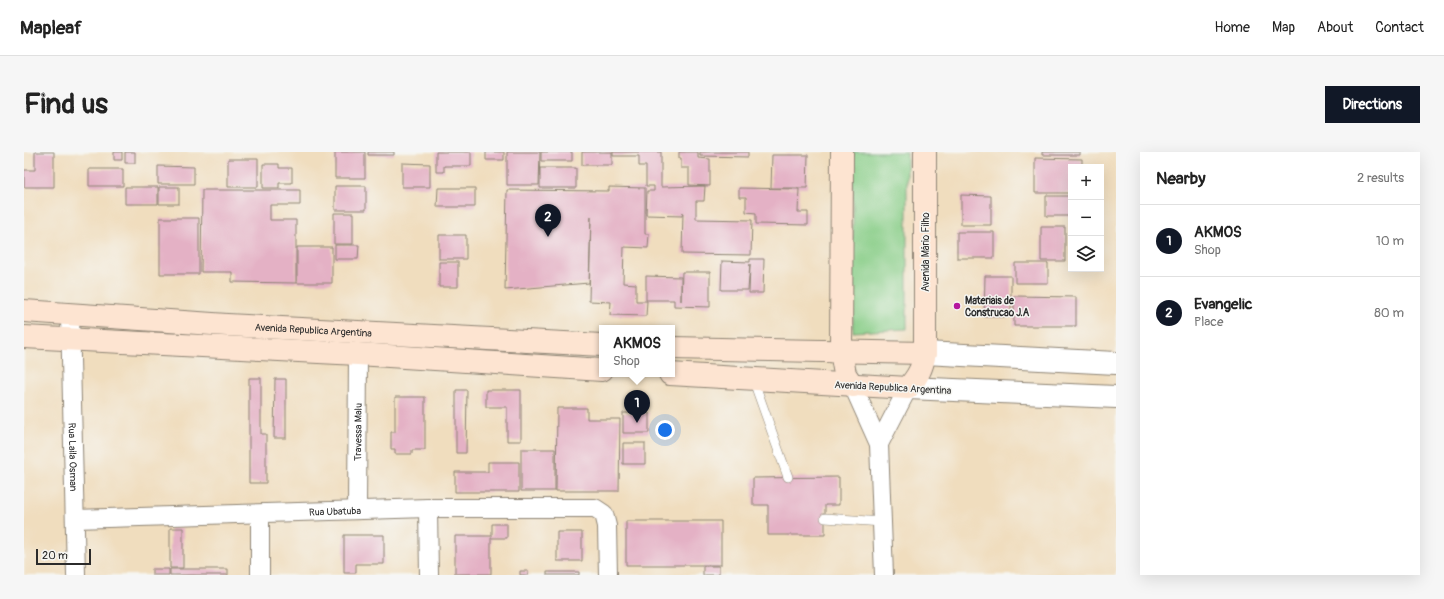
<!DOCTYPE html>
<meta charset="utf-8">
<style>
:root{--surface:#fff;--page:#f6f6f6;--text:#222;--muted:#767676;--line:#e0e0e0;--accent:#111827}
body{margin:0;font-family:Pangolin,sans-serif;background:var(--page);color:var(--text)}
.controls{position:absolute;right:12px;top:12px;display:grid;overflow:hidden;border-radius:0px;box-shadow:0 4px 16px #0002}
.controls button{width:36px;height:36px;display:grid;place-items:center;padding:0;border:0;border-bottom:1px solid var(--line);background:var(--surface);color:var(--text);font:20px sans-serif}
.scale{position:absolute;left:12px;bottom:10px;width:55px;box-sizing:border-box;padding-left:4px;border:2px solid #2b2b2b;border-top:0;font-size:11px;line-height:14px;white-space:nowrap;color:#2b2b2b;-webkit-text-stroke:3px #f6f6f2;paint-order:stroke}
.you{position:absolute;left:641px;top:278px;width:14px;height:14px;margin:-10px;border:3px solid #fff;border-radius:50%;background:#1a73e8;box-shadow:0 0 0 6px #1a73e833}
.badge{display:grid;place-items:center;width:26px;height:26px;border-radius:50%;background:var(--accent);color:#fff;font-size:13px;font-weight:700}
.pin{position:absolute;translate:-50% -33px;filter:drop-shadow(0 1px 2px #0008)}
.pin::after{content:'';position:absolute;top:21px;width:14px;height:12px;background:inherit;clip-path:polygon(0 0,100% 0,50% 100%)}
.popup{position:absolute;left:575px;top:173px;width:76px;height:52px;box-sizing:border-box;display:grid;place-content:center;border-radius:0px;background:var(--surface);filter:drop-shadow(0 1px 3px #0005);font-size:13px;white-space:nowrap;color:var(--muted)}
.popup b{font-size:15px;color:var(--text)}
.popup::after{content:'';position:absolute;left:50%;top:100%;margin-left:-8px;border:8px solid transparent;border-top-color:var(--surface)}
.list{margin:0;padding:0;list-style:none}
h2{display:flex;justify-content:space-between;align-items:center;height:52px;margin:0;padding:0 16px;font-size:17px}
h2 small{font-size:13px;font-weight:400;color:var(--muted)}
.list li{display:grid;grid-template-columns:26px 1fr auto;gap:12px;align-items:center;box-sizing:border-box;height:72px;padding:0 16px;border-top:1px solid var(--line)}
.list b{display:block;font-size:15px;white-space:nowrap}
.list p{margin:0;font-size:13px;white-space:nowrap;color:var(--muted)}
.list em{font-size:13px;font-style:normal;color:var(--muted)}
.icon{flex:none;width:22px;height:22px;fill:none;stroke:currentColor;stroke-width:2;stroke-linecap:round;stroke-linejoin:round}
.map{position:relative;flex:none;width:1092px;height:423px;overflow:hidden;border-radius:0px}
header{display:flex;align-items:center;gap:24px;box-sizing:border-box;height:56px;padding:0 20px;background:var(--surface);border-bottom:1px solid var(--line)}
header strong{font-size:19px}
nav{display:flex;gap:22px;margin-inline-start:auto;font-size:14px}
.intro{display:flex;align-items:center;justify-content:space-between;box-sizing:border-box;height:96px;padding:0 24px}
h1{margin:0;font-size:28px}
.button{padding:10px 18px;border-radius:0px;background:var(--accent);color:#fff;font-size:14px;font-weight:700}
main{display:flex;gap:24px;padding:0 24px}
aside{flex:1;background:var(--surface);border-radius:0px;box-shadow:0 4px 16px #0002}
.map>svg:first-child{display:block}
.green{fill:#89ce88;stroke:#5a7c5a}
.building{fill:#e4b1c5}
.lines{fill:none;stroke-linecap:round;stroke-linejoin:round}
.service-casing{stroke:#8e8474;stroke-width:10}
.minor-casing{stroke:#8e8474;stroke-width:20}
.tertiary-casing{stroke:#8e8474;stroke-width:24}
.secondary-casing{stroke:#8e8474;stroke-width:24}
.service{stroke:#fff;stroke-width:9}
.minor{stroke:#fff;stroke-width:18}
.tertiary{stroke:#fff;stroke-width:22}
.secondary{stroke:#fde4d1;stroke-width:22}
.poi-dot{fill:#b5179e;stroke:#f6f6f2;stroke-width:1.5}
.labels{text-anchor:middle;stroke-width:3;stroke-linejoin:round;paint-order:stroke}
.street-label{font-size:10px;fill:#2b2b2b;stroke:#f6f6f2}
.poi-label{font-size:10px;font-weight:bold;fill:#2b2b2b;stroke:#f6f6f2;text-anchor:start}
</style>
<header>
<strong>Mapleaf</strong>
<nav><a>Home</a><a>Map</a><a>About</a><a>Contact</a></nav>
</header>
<div class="intro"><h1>Find us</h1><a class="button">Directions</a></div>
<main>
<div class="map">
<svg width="1092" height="423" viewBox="0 0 1092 423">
<rect width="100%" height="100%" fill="#f6f6f2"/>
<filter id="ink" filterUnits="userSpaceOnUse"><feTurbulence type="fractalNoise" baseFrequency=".025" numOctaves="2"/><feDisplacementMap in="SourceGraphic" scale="8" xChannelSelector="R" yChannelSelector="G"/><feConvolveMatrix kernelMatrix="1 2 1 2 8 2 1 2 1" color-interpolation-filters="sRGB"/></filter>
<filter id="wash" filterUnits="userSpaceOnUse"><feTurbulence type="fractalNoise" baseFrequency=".012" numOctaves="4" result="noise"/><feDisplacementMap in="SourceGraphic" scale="16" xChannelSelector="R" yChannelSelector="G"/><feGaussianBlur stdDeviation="0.9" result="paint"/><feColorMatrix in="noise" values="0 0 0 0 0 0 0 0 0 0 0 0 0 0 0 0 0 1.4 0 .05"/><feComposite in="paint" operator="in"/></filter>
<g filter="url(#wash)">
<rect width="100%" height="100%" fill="#f0ddbe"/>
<path class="green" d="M 829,0 L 883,0 L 883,177 L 829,180 Z"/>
<g id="blocks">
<path class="building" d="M 11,0 L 30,0 L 30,35 L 0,35 L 0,18 L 11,18 Z
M 90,0 L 98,0 L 98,8 L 90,8 Z
M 101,0 L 111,0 L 111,11 L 101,11 Z
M 311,0 L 341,0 L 341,26 L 311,26 Z
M 344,0 L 370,0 L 370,3 L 344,3 Z
M 412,0 L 447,0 L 447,14 L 420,14 L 420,20 L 412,20 Z
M 462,0 L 480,0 L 480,8 L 462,8 Z
M 483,0 L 516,0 L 515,33 L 483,33 Z
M 517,0 L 548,0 L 548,9 L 517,9 Z
M 558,0 L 588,0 L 588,13 L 558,13 Z
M 589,0 L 637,0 L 637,35 L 681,34 L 680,49 L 672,49 L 672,67 L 728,68 L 727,103 L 658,102 L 659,60 L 658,64 L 622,63 L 623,39 L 630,39 L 630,34 L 622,34 L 622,14 L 615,14 L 615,4 L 589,4 Z
M 655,0 L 674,0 L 674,6 L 686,7 L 686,34 L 665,33 L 665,16 L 657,16 L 657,6 L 655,6 Z
M 676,0 L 724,0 L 724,5 L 676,4 Z
M 1018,0 L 1056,0 L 1056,3 L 1018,3 Z
M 748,3 L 784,3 L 783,36 L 747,36 Z
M 1011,6 L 1058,7 L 1058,15 L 1047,15 L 1047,41 L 1011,41 Z
M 204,7 L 234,7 L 234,35 L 204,35 Z
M 378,11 L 406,12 L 406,35 L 378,35 Z
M 239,12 L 255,12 L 255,16 L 268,16 L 268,31 L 255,31 L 255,36 L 239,36 Z
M 134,14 L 170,15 L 170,32 L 134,32 Z
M 516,16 L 552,16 L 552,36 L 516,36 Z
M 65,17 L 99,17 L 99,34 L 65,34 Z
M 311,34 L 342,34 L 342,58 L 311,58 Z
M 101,35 L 134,35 L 134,52 L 101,52 Z
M 135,35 L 155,35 L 155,52 L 135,52 Z
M 585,35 L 621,36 L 621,82 L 625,82 L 624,96 L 600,95 L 599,131 L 612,132 L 612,149 L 623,149 L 622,164 L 586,163 L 587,150 L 565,149 L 567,64 L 565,131 L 481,138 L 483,38 L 585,39 Z
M 414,36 L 451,36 L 451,55 L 413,55 Z
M 715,36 L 775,37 L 774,60 L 784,60 L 784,73 L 732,72 L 732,61 L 722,60 L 722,45 L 715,45 Z
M 178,38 L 276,38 L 276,53 L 246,53 L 246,68 L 272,68 L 272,131 L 208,130 L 208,120 L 177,120 Z
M 937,43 L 967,44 L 967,73 L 937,73 Z
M 1022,44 L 1047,44 L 1047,64 L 1022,64 Z
M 310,61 L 329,61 L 329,92 L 310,92 Z
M 136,66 L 175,66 L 175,122 L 136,122 Z
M 1017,75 L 1041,75 L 1041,109 L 1017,109 Z
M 933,80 L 970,80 L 970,106 L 933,106 Z
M 415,83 L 442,83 L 442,107 L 415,107 Z
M 311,93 L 335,93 L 334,107 L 311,107 Z
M 273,95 L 308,95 L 308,131 L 273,131 Z
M 726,107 L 740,107 L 739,141 L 725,141 L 726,112 L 724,138 L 697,138 L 698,109 L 726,110 Z
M 415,110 L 434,110 L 434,135 L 415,135 Z
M 991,111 L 1024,111 L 1024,131 L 991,131 Z
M 658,120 L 686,120 L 686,155 L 650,154 L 650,148 L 622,148 L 622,124 L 657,125 L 657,149 Z
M 961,124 L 987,124 L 987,165 L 960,165 Z
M 990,144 L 1052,145 L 1052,174 L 990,174 Z
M 225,226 L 237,226 L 237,282 L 242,282 L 242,331 L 225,331 Z
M 251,227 L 262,227 L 262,286 L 250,286 Z
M 432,238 L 443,238 L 442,301 L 432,301 Z
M 462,238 L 497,238 L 497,289 L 483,289 L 483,255 L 462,255 Z
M 371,245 L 401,245 L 401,298 L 388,298 L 388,302 L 371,302 L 371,297 L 367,297 L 367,280 L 371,280 Z
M 533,256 L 563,256 L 563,267 L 596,267 L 595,339 L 532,339 Z
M 599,261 L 625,261 L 625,281 L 599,281 Z
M 599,291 L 621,291 L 621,312 L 599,312 Z
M 497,297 L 531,297 L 531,339 L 497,339 Z
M 464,310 L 495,310 L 495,340 L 431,340 L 431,320 L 464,320 Z
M 815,325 L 815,353 L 801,353 L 801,383 L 744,383 L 744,353 L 729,353 L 729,326 Z
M 602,369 L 697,369 L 697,413 L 602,413 Z
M 468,372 L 483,372 L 483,386 L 467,386 L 467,422 L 431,422 L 431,384 L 468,384 Z
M 146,376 L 159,376 L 159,416 L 146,416 Z
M 533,380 L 558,380 L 558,409 L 533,409 Z
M 320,383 L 360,383 L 360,412 L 332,412 L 332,421 L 320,421 Z
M 679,414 L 695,414 L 695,423 L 679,423 Z
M 128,417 L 145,417 L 145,423 L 128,423 Z
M 146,417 L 204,417 L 204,423 L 146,423 Z
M 496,419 L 504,419 L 504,423 L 496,423 Z
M 523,420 L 555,420 L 555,423 L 523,423 Z"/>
</g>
</g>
<g filter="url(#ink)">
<use href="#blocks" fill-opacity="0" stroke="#8e8474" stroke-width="1"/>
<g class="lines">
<defs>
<path id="service" d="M 729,227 L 764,325
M 801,366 L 858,370"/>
<g id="minor">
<path id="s1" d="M 46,163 L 52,423"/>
<path d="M 829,234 L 855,292 L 860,423"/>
<path d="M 855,292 L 884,236"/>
<path d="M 404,356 L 405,423"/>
<path id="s2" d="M 333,358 L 334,202"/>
<path d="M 236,362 L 236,423"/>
<path id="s3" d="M 51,367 L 404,356 L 571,356 L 580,362 L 583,374 L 584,423"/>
</g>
<path id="tertiary" d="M 901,201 L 1092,211
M 884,236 L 1092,245"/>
<g id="secondary">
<path d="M 818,0 L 817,200 L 821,222 L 829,234"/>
<path id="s4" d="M 0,159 L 203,173 L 578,193"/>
<path d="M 0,185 L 334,202 L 578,218"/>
<path d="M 648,196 L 901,201"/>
<path d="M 646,222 L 884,236 C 894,224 898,217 901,201 L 901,0"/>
</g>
</defs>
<use href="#service" class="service-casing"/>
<use href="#minor" class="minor-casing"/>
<use href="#tertiary" class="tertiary-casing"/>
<use href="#secondary" class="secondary-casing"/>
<use href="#service" class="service"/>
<use href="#minor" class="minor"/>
<use href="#tertiary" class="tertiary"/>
<use href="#secondary" class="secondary"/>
</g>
</g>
<circle class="poi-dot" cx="933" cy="154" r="4"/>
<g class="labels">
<g class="street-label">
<text transform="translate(901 100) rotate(-90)" y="4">Avenida Mário Filho</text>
<text dy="4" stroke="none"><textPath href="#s4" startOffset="290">Avenida Republica Argentina</textPath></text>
<text transform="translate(869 235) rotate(3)" y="4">Avenida Republica Argentina</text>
<text dy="4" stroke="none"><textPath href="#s2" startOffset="78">Travessa Malu</textPath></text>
<text dy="4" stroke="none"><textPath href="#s1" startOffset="142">Rua Laila Osman</textPath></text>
<text dy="4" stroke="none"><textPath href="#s3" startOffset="260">Rua Ubatuba</textPath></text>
</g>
<g class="poi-label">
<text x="941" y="152">Materiais de<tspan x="941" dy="12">Construcao J.A</tspan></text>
</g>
</g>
</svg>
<div class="controls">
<button>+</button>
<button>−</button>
<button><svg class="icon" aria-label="layers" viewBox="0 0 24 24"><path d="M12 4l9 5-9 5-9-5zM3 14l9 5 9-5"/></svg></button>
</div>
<div class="scale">20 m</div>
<div class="you"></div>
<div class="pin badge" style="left:613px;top:271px">1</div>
<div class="popup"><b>AKMOS</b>Shop</div>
<div class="pin badge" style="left:524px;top:85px">2</div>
</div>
<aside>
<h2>Nearby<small>2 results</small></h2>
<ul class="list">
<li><span class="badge">1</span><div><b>AKMOS</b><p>Shop</p></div><em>10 m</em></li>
<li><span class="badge">2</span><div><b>Evangelic</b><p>Place</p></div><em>80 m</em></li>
</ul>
</aside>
</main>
